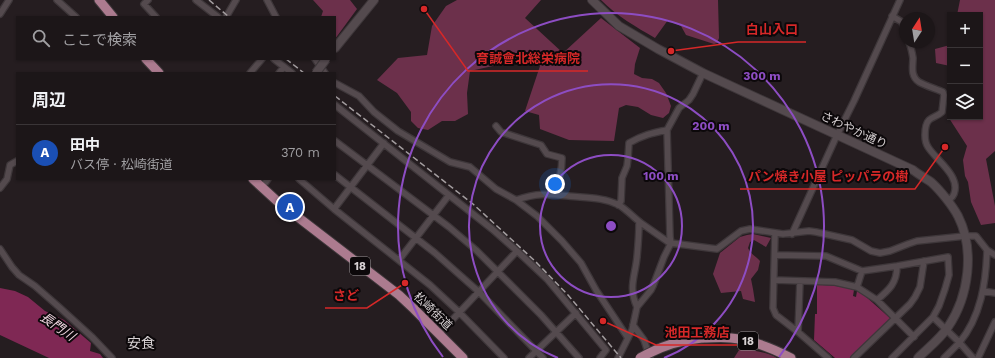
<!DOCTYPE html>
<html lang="ja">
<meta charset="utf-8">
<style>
:root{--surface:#1c1618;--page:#292325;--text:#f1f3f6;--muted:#a09fa2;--line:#3a3537;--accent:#67d466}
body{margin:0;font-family:"Work Sans","Noto Sans JP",sans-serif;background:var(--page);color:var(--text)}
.controls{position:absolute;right:12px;top:12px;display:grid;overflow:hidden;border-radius:0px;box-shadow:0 1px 3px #0004}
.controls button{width:36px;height:36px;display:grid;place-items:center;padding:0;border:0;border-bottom:1px solid var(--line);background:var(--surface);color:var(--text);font:20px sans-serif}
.compass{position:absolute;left:899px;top:12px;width:36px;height:36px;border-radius:50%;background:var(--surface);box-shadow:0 1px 3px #0004;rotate:12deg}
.you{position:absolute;left:555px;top:184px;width:14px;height:14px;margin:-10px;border:3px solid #fff;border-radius:50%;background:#1a73e8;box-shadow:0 0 0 6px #1a73e833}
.badge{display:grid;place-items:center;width:26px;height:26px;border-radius:50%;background:var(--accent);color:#fff;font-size:13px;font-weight:700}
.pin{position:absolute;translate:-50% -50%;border:2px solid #fff;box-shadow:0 1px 4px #0006}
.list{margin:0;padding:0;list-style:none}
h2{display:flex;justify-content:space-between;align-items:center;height:52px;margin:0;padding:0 16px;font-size:17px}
h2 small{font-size:13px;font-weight:400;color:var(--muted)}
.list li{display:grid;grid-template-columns:26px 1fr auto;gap:12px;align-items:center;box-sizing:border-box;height:56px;padding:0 16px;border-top:1px solid var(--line)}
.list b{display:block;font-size:15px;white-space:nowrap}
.list p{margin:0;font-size:13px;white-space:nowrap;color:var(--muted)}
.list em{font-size:13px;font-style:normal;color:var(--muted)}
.icon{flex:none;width:22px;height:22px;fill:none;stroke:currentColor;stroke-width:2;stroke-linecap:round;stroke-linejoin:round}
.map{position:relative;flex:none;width:995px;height:358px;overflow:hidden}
.search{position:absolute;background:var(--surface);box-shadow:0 1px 3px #0004;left:16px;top:16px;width:320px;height:44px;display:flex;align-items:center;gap:10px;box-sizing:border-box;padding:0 14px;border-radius:0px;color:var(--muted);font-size:15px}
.panel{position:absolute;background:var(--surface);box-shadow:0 1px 3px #0004;left:16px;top:72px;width:320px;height:108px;border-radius:0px}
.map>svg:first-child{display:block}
.green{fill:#6c304b}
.water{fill:#7f2854}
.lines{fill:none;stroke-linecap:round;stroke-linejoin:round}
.street-casing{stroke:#3e373a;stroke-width:8}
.secondary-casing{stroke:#3e373a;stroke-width:10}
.primary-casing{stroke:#3e373a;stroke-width:11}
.street{stroke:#544a4e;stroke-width:5.5}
.secondary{stroke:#544a4e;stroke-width:8}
.primary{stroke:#ac7b8f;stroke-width:9}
.rail{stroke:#a49ea0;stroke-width:1.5;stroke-dasharray:6 3;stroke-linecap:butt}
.secondary-bridge-casing{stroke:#3e373a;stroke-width:10;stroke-linecap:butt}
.primary-bridge-casing{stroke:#3e373a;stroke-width:11;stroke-linecap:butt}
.secondary-bridge{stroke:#544a4e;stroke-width:8}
.primary-bridge{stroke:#ac7b8f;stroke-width:9}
.ring{fill:none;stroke:#8d4dc3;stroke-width:2}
.labels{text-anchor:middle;stroke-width:4;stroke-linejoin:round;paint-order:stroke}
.shield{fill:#0c080a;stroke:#9a9597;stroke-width:1}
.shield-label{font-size:11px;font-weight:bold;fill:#d7d1d3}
.street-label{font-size:12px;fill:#d7d1d3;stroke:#0c080a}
.water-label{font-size:13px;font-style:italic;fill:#f4dae4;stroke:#0c080a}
.quarter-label{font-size:14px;fill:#d7d1d3;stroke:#0c080a}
.centre{fill:#8d4dc3;stroke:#0c080a;stroke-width:2}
.ring-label{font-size:12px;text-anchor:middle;font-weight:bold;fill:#8d4dc3;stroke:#0c080a;stroke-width:4;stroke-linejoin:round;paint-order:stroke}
.leader{fill:none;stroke:#d62828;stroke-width:1.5}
.callout-dot{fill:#d62828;stroke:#0c080a;stroke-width:1.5}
.callout-label{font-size:13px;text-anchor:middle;font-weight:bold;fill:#d62828;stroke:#0c080a;stroke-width:4;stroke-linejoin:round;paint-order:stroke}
</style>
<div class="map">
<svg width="995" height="358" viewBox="0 0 995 358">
<rect width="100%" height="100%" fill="#251d20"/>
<path class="green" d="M 313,0 L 350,0 L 357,9 L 335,39 L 335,17 L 321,17 L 323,11 Z
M 457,0 L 541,0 L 525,18 L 563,53 L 601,18 L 640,48 L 635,64 L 634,74 L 642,78 L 652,79 L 659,83 L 666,93 L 671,106 L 669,113 L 663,118 L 651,115 L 638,107 L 626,105 L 619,108 L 614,141 L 569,140 L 540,129 L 539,115 L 525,111 L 540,66 L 519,58 L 516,61 L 470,71 L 467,93 L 468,114 L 455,121 L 442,121 L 428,130 L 418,128 L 411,121 L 411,112 L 397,93 L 377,80 L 398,58 L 427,55 L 432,26 L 446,6 Z
M 601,0 L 718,0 L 719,38 L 717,43 L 714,44 L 686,35 L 681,26 L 668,20 L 655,38 C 636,27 617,16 601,0 Z
M 960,0 L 995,0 L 995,151 L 986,159 L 995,206 L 995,223 L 981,225 L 971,202 L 968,182 L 965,176 L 963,160 L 967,146 L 947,115 L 950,115 L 950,117 L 980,117 L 980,15 L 957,15 Z
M 950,45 L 950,66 L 936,63 L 935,49 Z
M 753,234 L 771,238 L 766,247 L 754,240 L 750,242 L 748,248 C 751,255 755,255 760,261 L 758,270 L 751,279 L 753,289 L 755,302 L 743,299 L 741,291 L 721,293 L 713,274 L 720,253 L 740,237 L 747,235 Z
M 741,347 C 753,352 766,351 777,358 L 734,358 Z"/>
<path class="water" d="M 817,285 C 831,285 842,286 854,290 L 853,296 L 856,297 L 857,291 L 864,295 L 891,319 L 850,358 L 835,358 L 814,340 L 815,314 L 817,314 Z
M 0,288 L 15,291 L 28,297 L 45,311 L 64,320 L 91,343 L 90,351 L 100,354 L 103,358 L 49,358 L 0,335 Z"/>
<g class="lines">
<defs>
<path id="street" d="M 57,0 L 76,17
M 148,0 L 144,4 L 156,17
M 196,0 L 218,17
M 267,0 L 276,17
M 0,14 L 9,0
M 892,16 L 902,22 L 905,32
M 226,17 L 236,0
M 909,42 C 911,47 912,52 913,58 C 913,66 910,76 919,82 C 924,85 936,89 943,92 L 944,95 L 942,112 C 938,116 932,117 929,120 C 925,124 925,130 925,135 C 925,139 926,144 928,147 C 936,160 961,176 954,194 C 953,197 950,199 948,201
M 274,59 L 292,73
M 315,59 L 325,73
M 250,73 L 262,59
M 279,73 L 284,67
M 335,83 L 359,96 L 374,112 L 398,131 L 450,162 L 470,167 L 496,189 L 516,200 L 537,216 L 562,241 L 581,263 L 596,290 L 628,338
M 335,105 L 492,229 L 517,251 L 547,279 L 606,350 L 600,358
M 496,126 L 501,132 L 541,145 L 547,154 L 562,158 C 562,171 559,182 554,194
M 335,141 L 449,227 L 476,250 L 541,315 L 579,358
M 335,175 L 435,253 L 479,292 L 543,358
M 299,179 L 334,209 L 430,285 L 459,312 L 504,358
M 262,187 L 268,179
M 0,188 L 7,179 L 10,165 L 17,161
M 516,200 C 542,191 554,195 580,197 C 594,198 607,199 619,205 C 627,210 633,217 641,223 C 651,230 661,237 671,244
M 618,205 L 621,201 L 622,178 L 627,166 L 628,158 L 629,143 C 643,135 652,133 667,130
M 334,209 L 384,143
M 775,233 L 773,308 L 776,315 L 798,332 L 828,358
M 792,234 L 837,135 L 854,101 L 900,0
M 671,243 L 670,237 L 667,130 L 679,108 L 689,100 L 693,94 L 703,73
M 0,249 L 12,267 L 19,275 L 35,286 L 59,307 L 92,337 L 112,358
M 775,255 L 826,256 L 862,271 L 897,266 L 948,257 L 949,275 L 945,289 L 939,306 L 933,317 L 892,358
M 399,260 L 449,195
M 774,280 L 835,282 L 857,287 L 877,300 L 914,337
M 857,287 L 862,271
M 983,291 L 995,293
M 877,300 C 889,290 897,283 897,266
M 637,307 C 628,287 635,277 637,257 C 638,246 639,234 639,222
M 933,317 L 959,342 L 973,358
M 633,325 L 644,340 L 650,358
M 798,332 L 800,281
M 439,334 L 517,251
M 529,358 L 576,313
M 618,358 L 632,330 L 637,307 L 651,290 L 653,286 L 664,257 L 671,243 L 717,249 L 741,231 L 750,229 L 783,234 L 809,231 L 816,232 L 852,240 L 871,251 L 880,253 L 890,251 L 908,244 L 917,241 L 965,236 L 976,236 L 987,250 L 995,255
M 854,358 L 910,304 L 915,297 L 920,287 L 924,261
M 944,358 C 949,353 954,348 959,343 C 981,317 986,282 987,250
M 978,358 L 995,322"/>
<path id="secondary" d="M 592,0 L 619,26 L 658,49 L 703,73 L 913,170 C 918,174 925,178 931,182 C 940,190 952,205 958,216 C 975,250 969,296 948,327 C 941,338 927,349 918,358
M 335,48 L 374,0"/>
<path id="primary" d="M 99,0 L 113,17
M 146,59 L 159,73
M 253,179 L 277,201 L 399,295 L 414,309 L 463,358
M 702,338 C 712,338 721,337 731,338 C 752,340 772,348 791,358"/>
</defs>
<use href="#street" class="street-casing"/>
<use href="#secondary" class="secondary-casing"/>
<use href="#primary" class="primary-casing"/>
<use href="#street" class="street"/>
<use href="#secondary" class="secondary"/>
<use href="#primary" class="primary"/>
<path class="rail" d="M 209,0 L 229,17
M 286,59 L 304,73
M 335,96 L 473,204 L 535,261 L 568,295 L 621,358"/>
<defs>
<path id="secondary-bridge" d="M 316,73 L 326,59"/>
<path id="primary-bridge" d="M 640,358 C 659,347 680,340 702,338"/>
</defs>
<use href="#secondary-bridge" class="secondary-bridge-casing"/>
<use href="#primary-bridge" class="primary-bridge-casing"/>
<use href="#secondary-bridge" class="secondary-bridge"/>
<use href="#primary-bridge" class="primary-bridge"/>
</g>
<g class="ring">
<circle cx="611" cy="226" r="71"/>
<path d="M558 358A142 142 0 1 1 664 358"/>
<path d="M443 357A213 213 0 1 1 779 357"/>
</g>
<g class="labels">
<g class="shield">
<rect x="350" y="257" width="20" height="18" rx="3"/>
<rect x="738" y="332" width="20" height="18" rx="3"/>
</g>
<g class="shield-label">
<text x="360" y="270">18</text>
<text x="748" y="345">18</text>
</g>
<g class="street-label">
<text transform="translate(854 130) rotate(25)" y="4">さわやか通り</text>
<text transform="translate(433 311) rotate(44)" y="4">松崎街道</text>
</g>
<g class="water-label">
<text transform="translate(58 326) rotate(35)" y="5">長門川</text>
</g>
<g class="quarter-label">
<text x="141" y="348">安食</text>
</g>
</g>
<circle cx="611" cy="226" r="6" class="centre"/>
<g class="ring-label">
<text x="762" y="80">300 m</text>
<text x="711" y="130">200 m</text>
<text x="661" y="180">100 m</text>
</g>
<path class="leader" d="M671 51L738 42H806M424 9L468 71H588M945 147L915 189H740M405 283L367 308H325M603 321L656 345H737"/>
<g class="callout-dot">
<circle cx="671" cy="51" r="4"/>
<circle cx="424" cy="9" r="4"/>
<circle cx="945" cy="147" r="4"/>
<circle cx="405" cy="283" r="4"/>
<circle cx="603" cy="321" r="4"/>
</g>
<g class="callout-label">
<text x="772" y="34">白山入口</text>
<text x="528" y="63">育誠會北総栄病院</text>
<text x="828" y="181">パン焼き小屋 ピッパラの樹</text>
<text x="346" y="300">さど</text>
<text x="697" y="337">池田工務店</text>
</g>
</svg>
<div class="controls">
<button>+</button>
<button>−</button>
<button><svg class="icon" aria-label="layers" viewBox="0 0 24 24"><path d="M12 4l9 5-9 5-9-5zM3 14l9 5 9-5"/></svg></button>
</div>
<svg class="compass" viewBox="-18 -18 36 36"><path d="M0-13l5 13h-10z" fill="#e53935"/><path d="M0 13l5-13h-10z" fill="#a09fa2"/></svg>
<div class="you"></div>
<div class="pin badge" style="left:290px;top:207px;background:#1a4fb4">A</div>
<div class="search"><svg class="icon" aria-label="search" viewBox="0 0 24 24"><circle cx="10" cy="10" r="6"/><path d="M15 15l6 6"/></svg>ここで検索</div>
<section class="panel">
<h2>周辺<small></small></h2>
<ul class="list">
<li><span class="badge" style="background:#1a4fb4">A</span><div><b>田中</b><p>バス停 · 松崎街道</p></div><em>370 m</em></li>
</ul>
</section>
</div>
